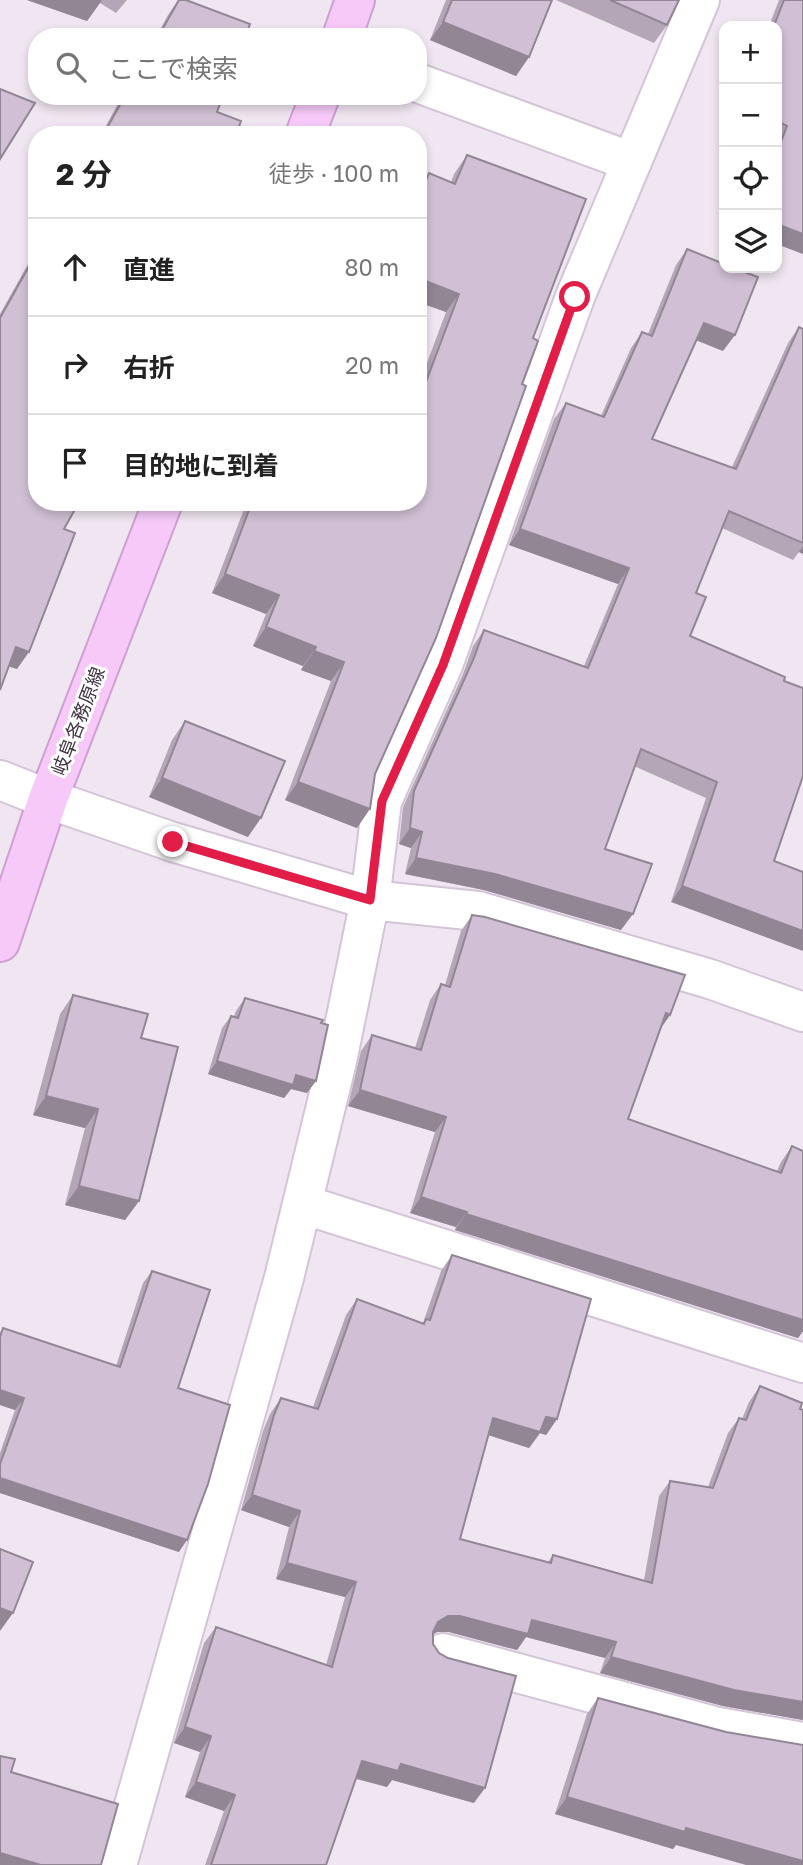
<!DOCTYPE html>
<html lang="ja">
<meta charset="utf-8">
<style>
:root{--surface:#fff;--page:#f2f2f2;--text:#222;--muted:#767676;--line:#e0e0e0}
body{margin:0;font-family:"Golos Text","Noto Sans JP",sans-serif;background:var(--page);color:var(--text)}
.controls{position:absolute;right:21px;top:21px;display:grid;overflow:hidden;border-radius:14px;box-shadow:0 4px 10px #0003}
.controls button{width:63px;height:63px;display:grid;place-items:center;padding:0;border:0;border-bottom:2px solid var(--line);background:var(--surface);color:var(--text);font:35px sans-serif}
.stop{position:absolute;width:21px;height:21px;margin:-16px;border:5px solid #e11d48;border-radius:50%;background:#fff}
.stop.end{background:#e11d48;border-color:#fff;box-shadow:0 2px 7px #0008}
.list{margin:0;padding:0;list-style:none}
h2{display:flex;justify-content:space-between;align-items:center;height:91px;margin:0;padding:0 28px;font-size:30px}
h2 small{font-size:23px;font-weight:400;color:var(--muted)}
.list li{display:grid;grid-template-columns:46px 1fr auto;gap:21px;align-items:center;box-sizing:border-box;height:98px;padding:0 28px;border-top:2px solid var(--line)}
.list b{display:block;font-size:26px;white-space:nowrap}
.list em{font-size:23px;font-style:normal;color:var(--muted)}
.icon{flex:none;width:38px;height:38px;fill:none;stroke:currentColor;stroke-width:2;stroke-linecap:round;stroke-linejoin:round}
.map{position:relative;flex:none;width:803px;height:1865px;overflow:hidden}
.search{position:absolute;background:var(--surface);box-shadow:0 4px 10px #0003;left:28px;top:28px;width:399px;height:77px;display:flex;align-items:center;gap:18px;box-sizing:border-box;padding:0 24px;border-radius:28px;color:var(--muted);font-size:26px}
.panel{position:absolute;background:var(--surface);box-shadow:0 4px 10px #0003;left:28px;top:126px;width:399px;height:385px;border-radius:28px}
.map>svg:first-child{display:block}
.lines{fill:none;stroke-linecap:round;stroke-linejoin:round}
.minor-casing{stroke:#d4c4d7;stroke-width:42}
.secondary-casing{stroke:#cf9fd2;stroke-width:42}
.minor{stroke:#fff;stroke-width:38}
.secondary{stroke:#f6c9f9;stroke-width:38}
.wall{fill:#b4a5b7}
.shaded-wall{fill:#928695}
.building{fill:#d1c0d5;stroke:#928695;stroke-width:2}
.route{stroke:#e11d48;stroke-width:9}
.labels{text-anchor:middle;stroke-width:6;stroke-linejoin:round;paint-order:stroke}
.street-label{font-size:19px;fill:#413643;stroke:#fff}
</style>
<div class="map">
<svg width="803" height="1865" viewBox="0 0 803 1865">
<rect width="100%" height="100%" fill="#f0e6f1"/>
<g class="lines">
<defs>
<path id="minor" d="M 418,83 L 632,162
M 0,780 L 48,799 L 173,842 L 370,900 L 478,911 L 710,979 L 803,1012
M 302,1204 L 803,1363
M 443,1653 L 718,1727 L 803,1742
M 117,1865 L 284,1278 L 337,1061 L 370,900 L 382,801 L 443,665 L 575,297 L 700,0"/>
<path id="secondary" d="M 342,37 L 355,0
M 305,135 L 320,96
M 0,942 L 48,799 L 163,502"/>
</defs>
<use href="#minor" class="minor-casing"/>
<use href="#secondary" class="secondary-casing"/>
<use href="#minor" class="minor"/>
<use href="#secondary" class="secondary"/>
</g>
<path class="wall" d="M 27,0 L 127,0 L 116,13 L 100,3 L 87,21 Z
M 178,0 L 245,37 L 156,37 L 168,15 Z
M 446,0 L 552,0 L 529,57 L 516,76 L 430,40 Z
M 556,0 L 679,0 L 667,25 L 654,43 Z
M 779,0 L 803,0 L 803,254 L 777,244 L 777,26 L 769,26 Z
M 122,96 L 223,96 L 217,112 L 236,135 L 101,135 Z
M 467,155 L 533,338 L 375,774 L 357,828 L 285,800 L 331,681 L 301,670 L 303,666 L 253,646 L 266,614 L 212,593 L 244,509 L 241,507 L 243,502 L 418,502 L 418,387 L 446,312 L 418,302 L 418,189 L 429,173 L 451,182 L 454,174 Z
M 37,248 L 37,502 L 64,529 L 17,669 L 9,666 L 0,690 L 0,314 Z
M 687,249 L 723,351 L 697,340 L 652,439 L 732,467 L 788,343 L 799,327 L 803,329 L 803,554 L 799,552 L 793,560 L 722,528 L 696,593 L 690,636 L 784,681 L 803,776 L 671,902 L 706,798 L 634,766 L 605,849 L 621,930 L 484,890 L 405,874 L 411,848 L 399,844 L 403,807 L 463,674 L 473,646 L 484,630 L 584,666 L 618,584 L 509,545 L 554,419 L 566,403 L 601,416 L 631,348 L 642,332 L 648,334 L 676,265 Z
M 185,721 L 248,837 L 149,797 L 172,740 Z
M 472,915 L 670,1015 L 662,1026 L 628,1119 L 777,1171 L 781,1162 L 792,1146 L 803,1151 L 803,1331 L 798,1338 L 455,1230 L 456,1227 L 410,1213 L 435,1132 L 348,1106 L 361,1051 L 372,1035 L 415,1048 L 430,1000 L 441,984 L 445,985 L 461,931 Z
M 73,995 L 141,1038 L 139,1201 L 125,1220 L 65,1205 L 85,1128 L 33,1115 L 60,1014 Z
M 245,998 L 307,1093 L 291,1089 L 284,1098 L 208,1074 L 222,1028 L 231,1016 L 234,1016 L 236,1011 Z
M 452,1255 L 557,1419 L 546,1435 L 540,1433 L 529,1448 L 488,1435 L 460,1539 L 548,1562 L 553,1555 L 644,1580 L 659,1496 L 670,1481 L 708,1487 L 728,1433 L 739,1418 L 742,1419 L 749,1402 L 760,1386 L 803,1410 L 803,1720 L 723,1706 L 600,1673 L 605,1658 L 526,1637 L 517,1650 L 449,1632 L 437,1632 L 433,1634 L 433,1644 L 474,1803 L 392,1780 L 387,1787 L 356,1779 L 326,1865 L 205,1865 L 224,1811 L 185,1797 L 200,1752 L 174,1743 L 204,1643 L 216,1627 L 326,1665 L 345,1597 L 276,1579 L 289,1527 L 241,1510 L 263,1431 L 270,1414 L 281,1398 L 313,1407 L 346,1315 L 357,1299 L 423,1323 L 441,1271 Z
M 152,1271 L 178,1388 L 179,1552 L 0,1493 L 0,1453 L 15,1410 L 0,1405 L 0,1333 L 3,1328 L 116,1366 L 143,1283 Z
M 598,1698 L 726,1732 L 676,1845 L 673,1849 L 555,1814 L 587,1714 Z"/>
<path class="shaded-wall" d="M 27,0 L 102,0 L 87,21 Z
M 443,22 L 529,57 L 516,76 L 430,40 Z
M 777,224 L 803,234 L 803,254 L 777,244 Z
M 418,278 L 459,294 L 446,312 L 418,302 Z
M 704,323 L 735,335 L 723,351 L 693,339 Z
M 245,502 L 248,502 L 244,509 L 241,507 Z
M 520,529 L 629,568 L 618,584 L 509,545 Z
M 803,546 L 803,554 L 799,552 Z
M 225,574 L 279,595 L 266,614 L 212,593 Z
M 266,627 L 316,647 L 303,666 L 253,646 Z
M 16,647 L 29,652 L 17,669 L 4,665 Z
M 314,651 L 344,662 L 331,681 L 301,670 Z
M 162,778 L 261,818 L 248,837 L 149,797 Z
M 298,782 L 370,809 L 357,828 L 285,800 Z
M 410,828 L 422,832 L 411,848 L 399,844 Z
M 416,858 L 495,874 L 633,914 L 621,930 L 484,890 L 405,874 Z
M 682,886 L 803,931 L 803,951 L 671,902 Z
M 666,1013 L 670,1015 L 659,1031 Z
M 217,1061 L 296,1075 L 316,1081 L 307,1093 L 291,1089 L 284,1098 L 208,1074 Z
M 360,1090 L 446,1117 L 435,1132 L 348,1106 Z
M 46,1096 L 98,1109 L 85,1128 L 33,1115 Z
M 79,1186 L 139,1201 L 125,1220 L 65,1205 Z
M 421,1197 L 467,1212 L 456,1227 L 410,1213 Z
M 466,1214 L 803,1320 L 803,1331 L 798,1338 L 455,1230 Z
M 0,1390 L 24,1398 L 15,1410 L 0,1405 Z
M 546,1417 L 557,1419 L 546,1435 L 540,1433 L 529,1448 L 482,1433 L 493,1418 Z
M 0,1478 L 187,1540 L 179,1552 L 0,1493 Z
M 252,1495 L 300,1511 L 289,1527 L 241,1510 Z
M 287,1563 L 356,1582 L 345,1597 L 276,1579 Z
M 0,1608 L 13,1613 L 0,1631 Z
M 448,1616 L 532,1620 L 616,1642 L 605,1658 L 526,1637 L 517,1650 L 449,1632 L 437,1632 L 427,1638 L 438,1622 Z
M 611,1657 L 803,1702 L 803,1720 L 723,1706 L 600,1673 Z
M 185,1727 L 211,1736 L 200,1752 L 174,1743 Z
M 362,1761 L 401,1764 L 485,1788 L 474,1803 L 392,1780 L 387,1787 L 351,1777 Z
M 196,1782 L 235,1795 L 224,1811 L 185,1797 Z
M 567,1797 L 686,1828 L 803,1861 L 803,1865 L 746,1865 L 676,1845 L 673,1849 L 555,1814 Z
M 0,1853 L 41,1865 L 0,1865 Z"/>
<path class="building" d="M 179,0 L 186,0 L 250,24 L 245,37 L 158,37 Z
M 452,0 L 552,0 L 529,57 L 443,22 Z
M 610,0 L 679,0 L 667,25 Z
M 784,0 L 803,0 L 803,234 L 777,224 L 777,152 L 787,126 L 777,121 L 777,26 L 774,26 Z
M 0,89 L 35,103 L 0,159 Z
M 125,96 L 223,96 L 217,112 L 241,121 L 236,135 L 103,135 Z
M 467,155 L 586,199 L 533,338 L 538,341 L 522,384 L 526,386 L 436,638 L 375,774 L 370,809 L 298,782 L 344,662 L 314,651 L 316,647 L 266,627 L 279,595 L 225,574 L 252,502 L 418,502 L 418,403 L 459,294 L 418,278 L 418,232 L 420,228 L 418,227 L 418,201 L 429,173 L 455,184 Z
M 687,249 L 724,264 L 724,268 L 734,268 L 758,277 L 735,335 L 704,323 L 652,439 L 736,469 L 799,327 L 803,329 L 803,543 L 729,511 L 696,593 L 706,597 L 690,636 L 785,677 L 784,681 L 803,688 L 803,776 L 774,861 L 803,872 L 803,931 L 682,886 L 717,782 L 641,749 L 605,849 L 652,864 L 633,914 L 495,874 L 416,858 L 422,832 L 410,828 L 414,791 L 474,658 L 484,630 L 588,668 L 629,568 L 520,529 L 566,403 L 604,417 L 642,332 L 652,336 Z
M 37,252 L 37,502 L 79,502 L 64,529 L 75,533 L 29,652 L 16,647 L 0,690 L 0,318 Z
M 185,721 L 285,761 L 261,818 L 162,778 Z
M 472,915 L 485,917 L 685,975 L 670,1015 L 666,1013 L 628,1119 L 781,1173 L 792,1146 L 803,1151 L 803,1320 L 466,1214 L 467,1212 L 421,1197 L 446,1117 L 360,1090 L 372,1035 L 421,1050 L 441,984 L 450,987 Z
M 73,995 L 148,1014 L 141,1038 L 178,1047 L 139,1201 L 79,1186 L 98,1109 L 46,1096 Z
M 245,998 L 323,1020 L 321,1023 L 328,1025 L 316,1081 L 296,1075 L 293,1085 L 217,1061 L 231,1016 L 238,1018 Z
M 452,1255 L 591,1299 L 557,1419 L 546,1417 L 540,1432 L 493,1418 L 460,1539 L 551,1563 L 553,1555 L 652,1583 L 670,1481 L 713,1488 L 739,1418 L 746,1420 L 760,1386 L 802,1403 L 800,1409 L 803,1410 L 803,1702 L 734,1690 L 611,1657 L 616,1642 L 532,1620 L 528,1634 L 460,1616 L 448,1616 L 438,1622 L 433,1632 L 433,1644 L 439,1653 L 448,1658 L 516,1676 L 485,1788 L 401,1764 L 398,1771 L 362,1761 L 326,1865 L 211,1865 L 235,1795 L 196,1782 L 211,1736 L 185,1727 L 216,1627 L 332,1667 L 356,1582 L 287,1563 L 300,1511 L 252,1495 L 274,1415 L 281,1398 L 318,1409 L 357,1299 L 424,1324 L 426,1319 L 430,1320 Z
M 152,1271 L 210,1290 L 178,1388 L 230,1405 L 208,1484 L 187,1540 L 0,1478 L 0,1464 L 24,1398 L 0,1390 L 0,1337 L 3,1328 L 120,1367 Z
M 0,1549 L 33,1562 L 13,1613 L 0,1608 Z
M 598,1698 L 726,1732 L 803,1745 L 803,1861 L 686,1828 L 685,1832 L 567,1797 Z
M 0,1756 L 15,1759 L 11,1772 L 118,1804 L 101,1865 L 41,1865 L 0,1853 Z"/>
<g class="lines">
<path class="route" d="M 173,842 L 370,900 L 382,801 L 443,665 L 575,297"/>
</g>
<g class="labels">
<g class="street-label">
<text transform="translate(78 721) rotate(-69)" y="7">岐阜各務原線</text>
</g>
</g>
</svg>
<div class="controls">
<button>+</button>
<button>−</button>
<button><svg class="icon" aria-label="locate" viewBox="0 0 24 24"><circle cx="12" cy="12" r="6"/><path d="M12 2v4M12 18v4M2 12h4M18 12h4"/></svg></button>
<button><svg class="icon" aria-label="layers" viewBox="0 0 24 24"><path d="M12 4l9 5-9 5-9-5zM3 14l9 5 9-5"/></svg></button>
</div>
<div class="stop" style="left:575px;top:297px"></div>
<div class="stop end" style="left:173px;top:842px"></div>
<div class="search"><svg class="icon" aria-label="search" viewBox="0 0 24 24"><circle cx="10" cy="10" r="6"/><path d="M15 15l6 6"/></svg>ここで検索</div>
<section class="panel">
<h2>2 分<small>徒歩 · 100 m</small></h2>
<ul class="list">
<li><svg class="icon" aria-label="ahead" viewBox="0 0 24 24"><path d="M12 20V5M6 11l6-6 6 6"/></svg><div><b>直進</b></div><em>80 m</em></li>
<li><svg class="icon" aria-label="right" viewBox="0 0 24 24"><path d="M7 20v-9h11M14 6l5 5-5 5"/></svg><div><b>右折</b></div><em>20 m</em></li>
<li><svg class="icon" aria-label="arrive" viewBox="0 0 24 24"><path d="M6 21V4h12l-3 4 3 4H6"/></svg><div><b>目的地に到着</b></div></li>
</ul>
</section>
</div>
